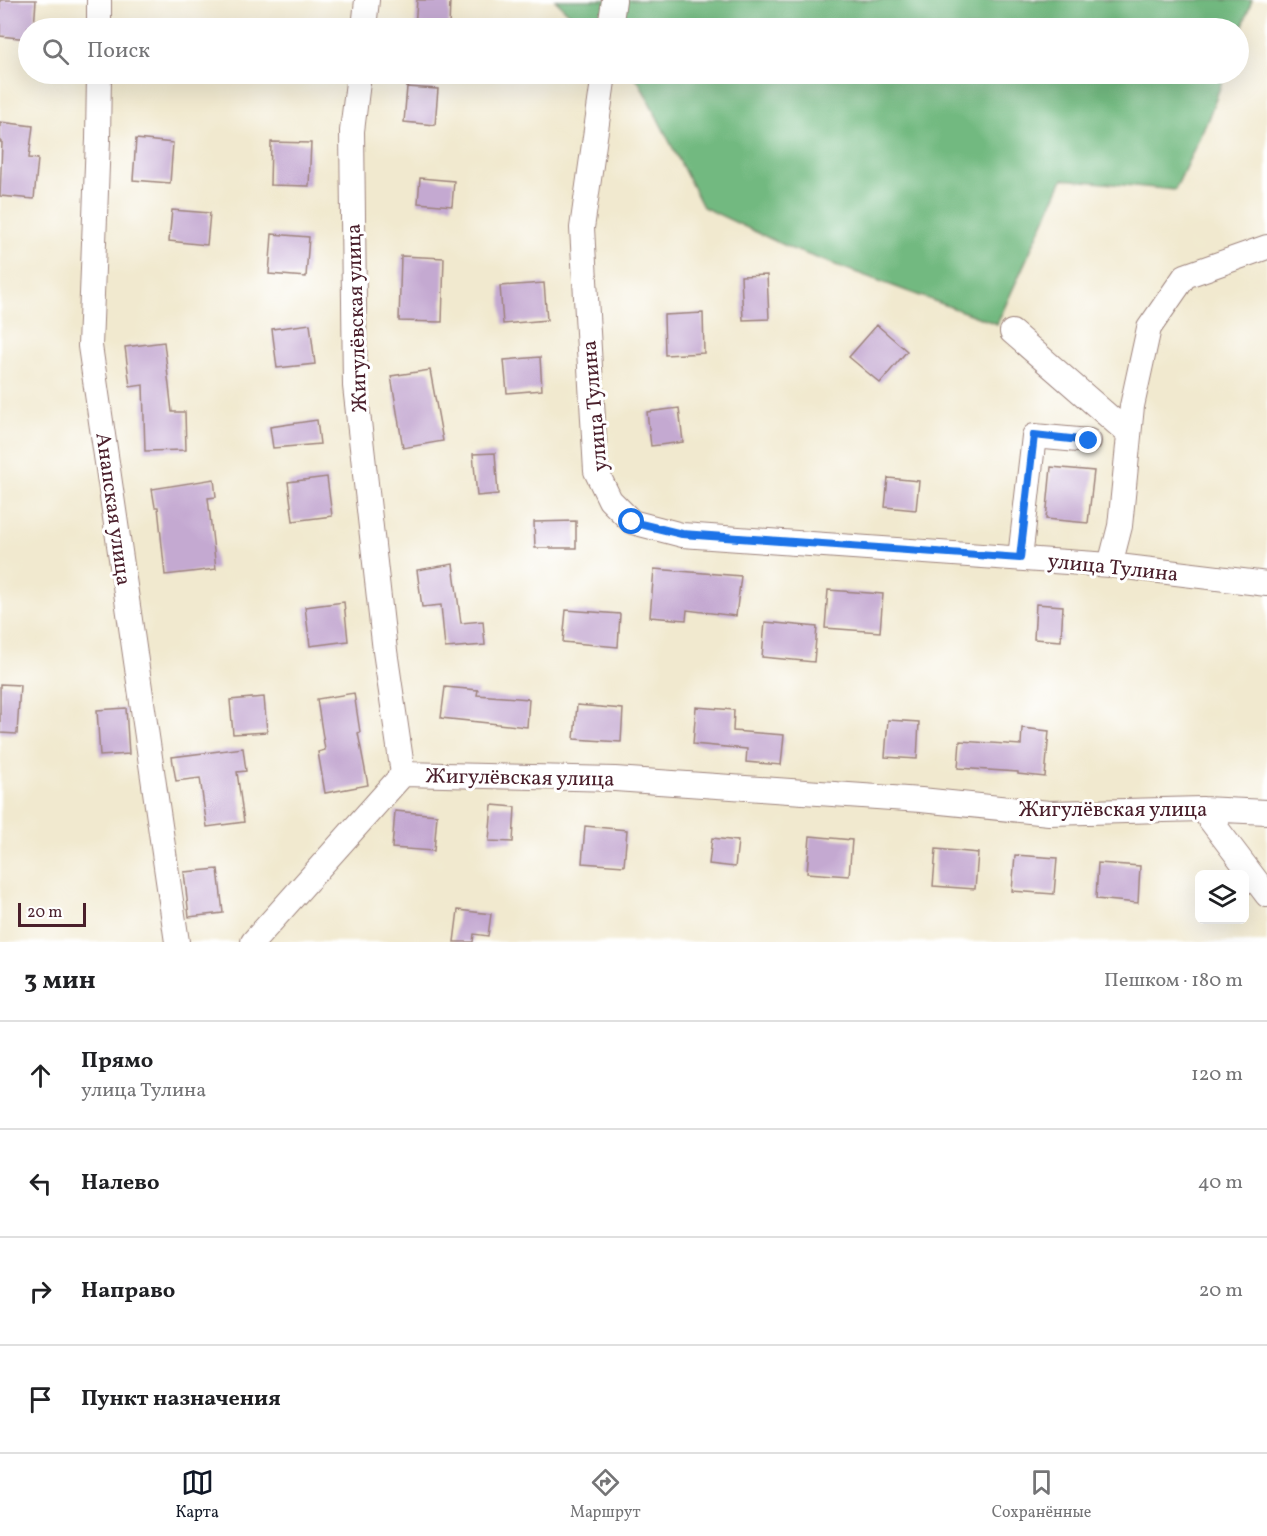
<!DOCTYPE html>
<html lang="ru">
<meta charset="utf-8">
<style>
:root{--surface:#fff;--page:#f2f2f2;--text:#202124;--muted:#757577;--line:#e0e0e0;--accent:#111827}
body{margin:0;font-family:Vollkorn,serif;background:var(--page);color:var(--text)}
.controls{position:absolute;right:18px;bottom:18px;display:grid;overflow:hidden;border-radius:9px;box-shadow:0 6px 24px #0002}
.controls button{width:54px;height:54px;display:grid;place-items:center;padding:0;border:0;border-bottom:2px solid var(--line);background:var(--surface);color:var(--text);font:30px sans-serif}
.scale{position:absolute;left:18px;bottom:15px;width:68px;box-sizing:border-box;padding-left:6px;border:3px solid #4a1f2b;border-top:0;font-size:16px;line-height:21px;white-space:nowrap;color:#4a1f2b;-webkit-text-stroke:4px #fff;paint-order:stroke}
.stop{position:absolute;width:18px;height:18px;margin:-14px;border:4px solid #1a73e8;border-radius:50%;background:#fff}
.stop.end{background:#1a73e8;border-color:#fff;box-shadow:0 2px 6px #0008}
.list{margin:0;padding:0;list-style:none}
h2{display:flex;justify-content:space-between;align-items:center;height:78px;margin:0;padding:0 24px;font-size:26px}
h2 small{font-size:20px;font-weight:400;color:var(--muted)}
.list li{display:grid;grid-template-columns:39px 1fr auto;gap:18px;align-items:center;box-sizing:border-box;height:108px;padding:0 24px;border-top:2px solid var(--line)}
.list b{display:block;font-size:22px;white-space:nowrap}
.list p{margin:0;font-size:20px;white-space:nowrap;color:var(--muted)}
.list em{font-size:20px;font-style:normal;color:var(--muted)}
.icon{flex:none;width:33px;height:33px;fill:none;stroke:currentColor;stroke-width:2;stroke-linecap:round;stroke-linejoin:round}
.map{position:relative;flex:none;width:1267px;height:942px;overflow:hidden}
.search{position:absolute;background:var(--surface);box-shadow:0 6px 24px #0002;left:18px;right:18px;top:18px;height:66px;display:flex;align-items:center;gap:15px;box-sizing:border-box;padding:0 21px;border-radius:33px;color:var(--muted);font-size:22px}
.sheet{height:510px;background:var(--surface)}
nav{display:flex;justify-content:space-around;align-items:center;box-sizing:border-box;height:84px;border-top:2px solid var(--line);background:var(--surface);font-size:16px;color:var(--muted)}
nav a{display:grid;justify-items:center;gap:3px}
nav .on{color:var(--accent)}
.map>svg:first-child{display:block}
.forest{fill:#72b980;stroke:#5e6c56;stroke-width:1.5}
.building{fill:#c4a9d1}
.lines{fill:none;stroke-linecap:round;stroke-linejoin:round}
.minor-casing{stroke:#9e847d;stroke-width:26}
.minor{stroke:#fff;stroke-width:24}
.route{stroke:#1a73e8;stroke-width:8}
.labels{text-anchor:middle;stroke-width:6;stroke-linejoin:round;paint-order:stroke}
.street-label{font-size:21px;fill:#4a1f2b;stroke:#fff}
</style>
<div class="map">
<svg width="1267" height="942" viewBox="0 0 1267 942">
<rect width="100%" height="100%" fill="#fff"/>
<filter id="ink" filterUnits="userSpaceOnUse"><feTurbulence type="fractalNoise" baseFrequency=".0167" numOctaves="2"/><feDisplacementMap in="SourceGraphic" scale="12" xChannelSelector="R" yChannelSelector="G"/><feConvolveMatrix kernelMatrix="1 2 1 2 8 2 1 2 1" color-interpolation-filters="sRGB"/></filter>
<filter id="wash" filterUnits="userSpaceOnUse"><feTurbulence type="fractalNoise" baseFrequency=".008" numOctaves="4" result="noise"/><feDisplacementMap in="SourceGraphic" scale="24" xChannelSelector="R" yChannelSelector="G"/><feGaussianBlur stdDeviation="1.35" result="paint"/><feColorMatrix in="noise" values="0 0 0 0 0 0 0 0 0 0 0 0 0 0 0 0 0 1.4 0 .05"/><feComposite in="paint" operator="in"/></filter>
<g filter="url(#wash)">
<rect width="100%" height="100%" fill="#f1e9cf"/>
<path class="forest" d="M 555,0 L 1252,0 L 1239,37 L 1238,28 L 584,28 Z
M 630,74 L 1225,74 L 1208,119 L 1175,190 L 1063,179 L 997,324 L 792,249 L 703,207 L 639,82 Z"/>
<g id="blocks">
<path class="building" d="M 0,0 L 36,0 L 34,28 L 28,28 L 28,39 L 0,36 Z
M 417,0 L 450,0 L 449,28 L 415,28 Z
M 407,87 L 438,89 L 435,125 L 404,122 Z
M 0,122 L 33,126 L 29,158 L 38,159 L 34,199 L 0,196 L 2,142 L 0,142 Z
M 136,139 L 173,143 L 170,183 L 133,180 Z
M 271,142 L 311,143 L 309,186 L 270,185 Z
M 420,178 L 454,181 L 452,206 L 418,203 Z
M 172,210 L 210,213 L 207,245 L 169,241 Z
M 272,234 L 309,237 L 306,277 L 269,274 Z
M 401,256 L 444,258 L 442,322 L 399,321 Z
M 767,275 L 769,319 L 743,320 L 741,276 Z
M 544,283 L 547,320 L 503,324 L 500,286 Z
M 703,313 L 704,353 L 665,355 L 664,315 Z
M 310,324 L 315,364 L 277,368 L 272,329 Z
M 877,325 L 907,351 L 880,383 L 849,357 Z
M 164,342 L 172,412 L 185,412 L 186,450 L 145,451 L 143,385 L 130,387 L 125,347 Z
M 540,357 L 542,390 L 507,393 L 504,360 Z
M 430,370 L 443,441 L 403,448 L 391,376 Z
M 679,408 L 683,442 L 651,446 L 647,412 Z
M 317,420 L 320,444 L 273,448 L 270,427 Z
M 495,453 L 498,494 L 477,496 L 473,454 Z
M 1051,467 L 1094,471 L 1088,523 L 1046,519 Z
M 327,477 L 332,516 L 293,521 L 288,482 Z
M 888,478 L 919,481 L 916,510 L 885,507 Z
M 214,479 L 216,497 L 208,498 L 216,569 L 165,575 L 158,507 L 155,507 L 152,489 Z
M 576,521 L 576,548 L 535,548 L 534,522 Z
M 453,564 L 461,623 L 483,621 L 485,645 L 445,648 L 441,605 L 422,607 L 417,570 Z
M 654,569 L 741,576 L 736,616 L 687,610 L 686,620 L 650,617 Z
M 828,590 L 883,594 L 880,632 L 825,628 Z
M 344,602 L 348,641 L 310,646 L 305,607 Z
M 1036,604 L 1063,606 L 1061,641 L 1034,639 Z
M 566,610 L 620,614 L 618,647 L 563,642 Z
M 765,622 L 817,627 L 814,662 L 762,657 Z
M 0,684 L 20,685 L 17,734 L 0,733 Z
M 445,687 L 478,690 L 477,695 L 529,699 L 527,727 L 441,718 Z
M 354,693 L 360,732 L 358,733 L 368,785 L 325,793 L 318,752 L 325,750 L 317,699 Z
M 264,697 L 267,732 L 233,734 L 230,700 Z
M 577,705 L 623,709 L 621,742 L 574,739 Z
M 696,707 L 734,710 L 733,731 L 784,735 L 781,765 L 746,762 L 747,749 L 693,744 Z
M 126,708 L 129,754 L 100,756 L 97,710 Z
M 888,720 L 919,722 L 917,759 L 885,757 Z
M 1022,728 L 1049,731 L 1045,777 L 1018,774 L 1018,772 L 958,768 L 960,741 L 1021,745 Z
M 243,748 L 246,771 L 237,772 L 244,822 L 207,827 L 200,778 L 176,781 L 172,757 Z
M 492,805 L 515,807 L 513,842 L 489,841 Z
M 395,811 L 437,815 L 434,851 L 392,848 Z
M 585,826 L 627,830 L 624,866 L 582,863 Z
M 810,836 L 852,840 L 849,876 L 807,873 Z
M 712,838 L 738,841 L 735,867 L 709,864 Z
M 936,849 L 978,853 L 975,889 L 933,886 Z
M 1015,855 L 1057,858 L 1054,894 L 1012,891 Z
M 1098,863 L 1140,866 L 1138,903 L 1096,899 Z
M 218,869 L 223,913 L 189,917 L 184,872 Z
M 458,910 L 491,914 L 488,936 L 474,934 L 473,942 L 454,942 Z"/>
</g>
</g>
<g filter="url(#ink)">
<use href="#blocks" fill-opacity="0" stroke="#9e847d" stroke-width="1.5"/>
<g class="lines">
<defs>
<path id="minor" d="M 99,28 L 99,0
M 364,28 L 367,0
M 610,28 L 614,0
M 99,74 L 98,139 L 90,346 L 177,942
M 359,74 L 352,131 L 355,386 L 385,651 L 403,774 L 615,779 L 921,800 L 1049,813 L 1202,809 L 1267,812
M 604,74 L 582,228 L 596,471 L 610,500 L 632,522 L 682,535 L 1110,565 L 1267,584
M 1012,332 L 1129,434
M 1020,558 L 1034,436 L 1089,441
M 1110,565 L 1120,526 L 1132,406 L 1149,328 L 1185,276 L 1267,247
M 1202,809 L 1267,895
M 253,942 L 403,774"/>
</defs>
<use href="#minor" class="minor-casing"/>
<use href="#minor" class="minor"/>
</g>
</g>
<g class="lines" filter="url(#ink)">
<path class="route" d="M 632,522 L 682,534 L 1020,558 L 1034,435 L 1089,441"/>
</g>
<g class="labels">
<g class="street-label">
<text transform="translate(356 318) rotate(-92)" y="7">Жигулёвская улица</text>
<text transform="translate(594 406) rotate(-95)" y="7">улица Тулина</text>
<text transform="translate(114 509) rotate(82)" y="7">Анапская улица</text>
<text transform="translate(1113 567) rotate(6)" y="7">улица Тулина</text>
<text transform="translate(520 777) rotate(1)" y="7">Жигулёвская улица</text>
<text x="1113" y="816">Жигулёвская улица</text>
</g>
</g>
</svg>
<div class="controls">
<button><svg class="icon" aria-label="layers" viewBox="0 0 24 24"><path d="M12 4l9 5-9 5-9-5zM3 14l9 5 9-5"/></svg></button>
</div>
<div class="scale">20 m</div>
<div class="stop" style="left:632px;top:522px"></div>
<div class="stop end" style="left:1089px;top:441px"></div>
<div class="search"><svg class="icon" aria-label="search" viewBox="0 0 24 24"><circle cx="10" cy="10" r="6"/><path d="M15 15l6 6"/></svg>Поиск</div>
</div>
<section class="sheet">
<h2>3 мин<small>Пешком · 180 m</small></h2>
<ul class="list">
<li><svg class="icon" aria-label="ahead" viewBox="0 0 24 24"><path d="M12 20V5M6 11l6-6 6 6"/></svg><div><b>Прямо</b><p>улица Тулина</p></div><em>120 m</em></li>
<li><svg class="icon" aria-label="left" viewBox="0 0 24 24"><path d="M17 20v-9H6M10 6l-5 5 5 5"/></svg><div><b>Налево</b></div><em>40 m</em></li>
<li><svg class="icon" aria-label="right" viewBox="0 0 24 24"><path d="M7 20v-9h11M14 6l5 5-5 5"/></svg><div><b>Направо</b></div><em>20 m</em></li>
<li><svg class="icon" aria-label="arrive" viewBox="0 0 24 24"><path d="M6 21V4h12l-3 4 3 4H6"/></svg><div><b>Пункт назначения</b></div></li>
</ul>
</section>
<nav>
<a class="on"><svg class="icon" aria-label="map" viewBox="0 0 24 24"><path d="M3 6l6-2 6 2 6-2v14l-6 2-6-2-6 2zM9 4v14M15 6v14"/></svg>Карта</a>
<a><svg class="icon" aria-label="directions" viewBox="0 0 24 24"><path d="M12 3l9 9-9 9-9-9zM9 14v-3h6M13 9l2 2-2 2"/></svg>Маршрут</a>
<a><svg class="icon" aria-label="saved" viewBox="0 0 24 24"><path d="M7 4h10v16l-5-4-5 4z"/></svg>Сохранённые</a>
</nav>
